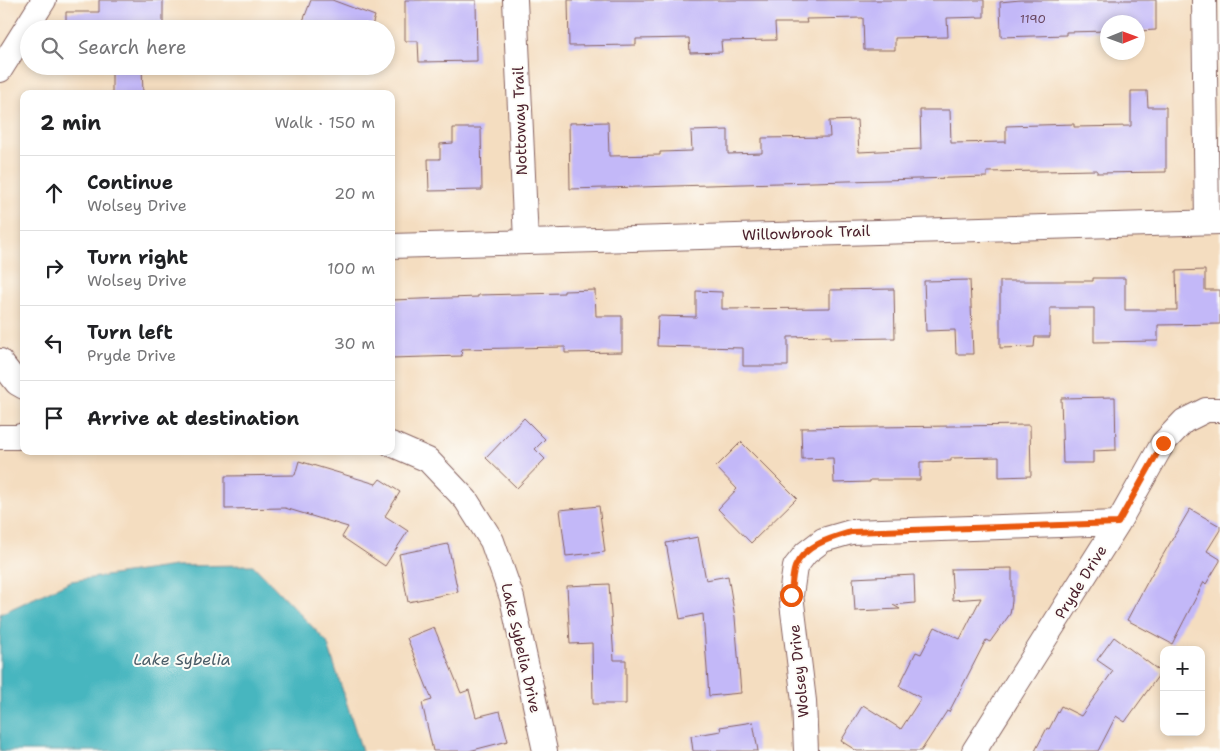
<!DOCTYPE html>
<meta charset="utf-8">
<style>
:root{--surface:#fff;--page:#f2f2f2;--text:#202124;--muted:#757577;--line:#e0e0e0}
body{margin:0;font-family:"Shantell Sans",sans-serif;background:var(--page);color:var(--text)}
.controls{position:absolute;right:15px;bottom:15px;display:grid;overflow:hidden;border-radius:10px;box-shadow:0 2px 8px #0003}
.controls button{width:45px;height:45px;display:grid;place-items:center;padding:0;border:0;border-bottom:1px solid var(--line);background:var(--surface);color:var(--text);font:25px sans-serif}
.compass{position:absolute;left:1100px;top:15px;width:45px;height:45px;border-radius:50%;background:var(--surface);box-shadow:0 2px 8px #0003;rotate:89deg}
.stop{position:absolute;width:15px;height:15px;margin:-11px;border:4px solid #ea580c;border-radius:50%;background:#fff}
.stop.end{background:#ea580c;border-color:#fff;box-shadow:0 1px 5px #0008}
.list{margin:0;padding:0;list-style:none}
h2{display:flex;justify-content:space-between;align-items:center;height:65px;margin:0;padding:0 20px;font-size:21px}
h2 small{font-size:16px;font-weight:400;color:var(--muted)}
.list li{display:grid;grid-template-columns:32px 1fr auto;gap:15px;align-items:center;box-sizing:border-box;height:75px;padding:0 20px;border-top:1px solid var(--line)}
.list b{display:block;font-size:19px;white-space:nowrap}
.list p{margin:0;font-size:16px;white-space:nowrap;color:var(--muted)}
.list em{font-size:16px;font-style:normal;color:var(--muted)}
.icon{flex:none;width:28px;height:28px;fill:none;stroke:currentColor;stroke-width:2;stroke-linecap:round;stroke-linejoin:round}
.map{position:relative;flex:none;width:1220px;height:751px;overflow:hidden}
.search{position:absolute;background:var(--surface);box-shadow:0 2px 8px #0003;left:20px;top:20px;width:375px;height:55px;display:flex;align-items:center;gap:12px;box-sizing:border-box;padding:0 18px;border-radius:28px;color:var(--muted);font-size:19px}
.panel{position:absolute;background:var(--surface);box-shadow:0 2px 8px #0003;left:20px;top:90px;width:375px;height:365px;border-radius:10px}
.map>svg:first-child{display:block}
.water{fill:#47b6bf;stroke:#486a75}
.building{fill:#c3b8f8}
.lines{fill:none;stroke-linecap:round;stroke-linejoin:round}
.minor-casing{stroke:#86625f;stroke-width:26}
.minor{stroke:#fff;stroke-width:24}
.route{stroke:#ea580c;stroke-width:6}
.labels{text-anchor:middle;stroke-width:4;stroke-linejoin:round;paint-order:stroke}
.number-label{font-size:12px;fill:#68455e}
.street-label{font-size:15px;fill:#4a1f2b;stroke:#fdfcf7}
.water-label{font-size:16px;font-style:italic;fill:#495b66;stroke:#fdfcf7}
</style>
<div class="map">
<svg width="1220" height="751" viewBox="0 0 1220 751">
<rect width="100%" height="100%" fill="#fdfcf7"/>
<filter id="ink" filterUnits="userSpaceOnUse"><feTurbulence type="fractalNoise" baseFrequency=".02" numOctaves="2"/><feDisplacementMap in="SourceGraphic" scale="10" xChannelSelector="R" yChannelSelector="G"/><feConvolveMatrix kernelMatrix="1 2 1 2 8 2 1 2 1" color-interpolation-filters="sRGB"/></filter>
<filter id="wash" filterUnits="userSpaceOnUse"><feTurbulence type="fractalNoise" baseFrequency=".0096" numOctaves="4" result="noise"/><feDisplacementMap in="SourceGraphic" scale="20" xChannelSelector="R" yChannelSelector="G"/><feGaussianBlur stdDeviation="1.12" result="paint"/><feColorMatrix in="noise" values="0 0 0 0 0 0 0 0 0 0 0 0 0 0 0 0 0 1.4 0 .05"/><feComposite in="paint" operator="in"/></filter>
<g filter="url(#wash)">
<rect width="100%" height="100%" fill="#f4ddc0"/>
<path class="water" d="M 253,565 L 327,642 L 362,751 L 0,751 L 0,614 L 71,581 L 175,566 Z"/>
<g id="blocks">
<path class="building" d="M 99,0 L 163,0 L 163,29 L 66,29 L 66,12 L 99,12 Z
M 311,0 L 332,0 L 375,16 L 371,29 L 300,29 Z
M 405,0 L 476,0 L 477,61 L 419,62 L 418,41 L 405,41 Z
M 568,0 L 984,0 L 984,17 L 947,18 L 948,37 L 895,38 L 895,50 L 864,50 L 863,18 L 806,19 L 807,23 L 775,23 L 776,40 L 721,41 L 722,52 L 690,53 L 689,38 L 636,39 L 636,45 L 569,46 Z
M 1020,0 L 1156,0 L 1156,30 L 1138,31 L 1138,22 L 1108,22 L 1108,31 L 1066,32 L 1066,35 L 1001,37 L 1000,2 Z
M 112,66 L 142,66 L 143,94 L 112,94 Z
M 1131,91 L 1147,91 L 1148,107 L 1166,107 L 1166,172 L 1097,173 L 1097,170 L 987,172 L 987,177 L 570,189 L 569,123 L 608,122 L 609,156 L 660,155 L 660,152 L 692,151 L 691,131 L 728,130 L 728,154 L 762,153 L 762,138 L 830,137 L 829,121 L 857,120 L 859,152 L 921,149 L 920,110 L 950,110 L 951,143 L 1006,142 L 1006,126 L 1074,124 L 1074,127 L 1131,126 Z
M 453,128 L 481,128 L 482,190 L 429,191 L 428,159 L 440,159 L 440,144 L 453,143 Z
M 1205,270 L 1205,290 L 1220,290 L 1220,324 L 1158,325 L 1158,341 L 1094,342 L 1094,308 L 1050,308 L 1050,337 L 1035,337 L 1034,347 L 1000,348 L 1000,281 L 1093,281 L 1093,278 L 1125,278 L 1125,310 L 1177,310 L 1176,271 Z
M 970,280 L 973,354 L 956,354 L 955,330 L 926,331 L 924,281 Z
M 894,289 L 895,338 L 831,339 L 831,336 L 788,337 L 788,366 L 743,366 L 743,348 L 657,346 L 658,316 L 696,317 L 696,291 L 722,292 L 722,309 L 830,308 L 830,290 Z
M 595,290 L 596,316 L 622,316 L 622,352 L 565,353 L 565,347 L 461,349 L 462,356 L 391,358 L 391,300 L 478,297 L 478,295 L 564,293 L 564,291 Z
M 1115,397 L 1116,450 L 1093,451 L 1093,463 L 1063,463 L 1061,398 Z
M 524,418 L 545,439 L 535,449 L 545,459 L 517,488 L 486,458 Z
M 1030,425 L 1031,476 L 999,477 L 999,457 L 951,458 L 951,461 L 920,462 L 920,480 L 870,480 L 870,482 L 834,483 L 833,458 L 802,459 L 801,428 Z
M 741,442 L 797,498 L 751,543 L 718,509 L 737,489 L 716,467 Z
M 299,461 L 376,484 L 380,479 L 400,492 L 385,516 L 408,531 L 385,566 L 342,537 L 348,527 L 285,508 L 225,509 L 225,476 L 295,475 Z
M 599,506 L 605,552 L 566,556 L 560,510 Z
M 1190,509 L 1220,526 L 1220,530 L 1207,551 L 1220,559 L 1220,561 L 1206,584 L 1204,582 L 1172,644 L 1127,620 L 1150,577 Z
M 698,537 L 706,580 L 728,576 L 735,617 L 741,693 L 709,696 L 703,614 L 680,619 L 666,543 Z
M 448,544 L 458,592 L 408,602 L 399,554 Z
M 1012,568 L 1012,601 L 1010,614 L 990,642 L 986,640 L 949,712 L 947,711 L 921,751 L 857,751 L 841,741 L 863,705 L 901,729 L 921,698 L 899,686 L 916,652 L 921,654 L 935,627 L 960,639 L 981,598 L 953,600 L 951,569 Z
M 914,575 L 915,603 L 893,605 L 900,609 L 855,611 L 853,578 Z
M 609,584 L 614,660 L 626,660 L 626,704 L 593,704 L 592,643 L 570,644 L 567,586 Z
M 434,627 L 461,693 L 469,690 L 476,717 L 500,711 L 508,741 L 469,751 L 433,751 L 422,703 L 432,700 L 407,638 Z
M 1114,637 L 1161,672 L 1125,722 L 1116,716 L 1098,751 L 1035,751 L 1047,728 L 1049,729 L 1061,706 L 1081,716 L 1113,671 L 1097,660 Z
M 753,722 L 758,751 L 693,751 L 691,736 L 721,731 L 720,727 Z"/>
</g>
</g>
<g filter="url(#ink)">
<use href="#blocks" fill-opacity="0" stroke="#86625f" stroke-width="1"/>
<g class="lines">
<defs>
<path id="minor" d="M 515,0 L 526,241
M 1204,0 L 1207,222
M 0,70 L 44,0
M 391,246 L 1220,222
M 0,361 L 17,383 L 24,387
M 0,437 L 17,437 L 24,435
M 391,444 L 428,460 L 466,500 L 492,541 L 512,598 L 545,751
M 806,751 L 804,701 L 791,595 L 795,567 L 806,553 L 823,540 L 851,532 L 1118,523
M 974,751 L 1118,523 L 1163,443 L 1184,421 L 1206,410 L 1220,410"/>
</defs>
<use href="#minor" class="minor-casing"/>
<use href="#minor" class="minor"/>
</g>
</g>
<g class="lines" filter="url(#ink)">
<path class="route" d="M 791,595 C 792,586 792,575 795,567 C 804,545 831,538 851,532 L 1118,523 L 1163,443"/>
</g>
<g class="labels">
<g class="number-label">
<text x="1033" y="23">1190</text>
</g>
<g class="street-label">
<text transform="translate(520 121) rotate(-92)" y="5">Nottoway Trail</text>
<text transform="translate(806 233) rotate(-2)" y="5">Willowbrook Trail</text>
<text transform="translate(1081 582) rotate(-58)" y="5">Pryde Drive</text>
<text transform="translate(521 648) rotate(77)" y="5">Lake Sybelia Drive</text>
<text transform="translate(799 671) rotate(-96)" y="5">Wolsey Drive</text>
</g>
<g class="water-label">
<text x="182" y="665">Lake Sybelia</text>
</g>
</g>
</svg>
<div class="controls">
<button>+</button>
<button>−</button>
</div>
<svg class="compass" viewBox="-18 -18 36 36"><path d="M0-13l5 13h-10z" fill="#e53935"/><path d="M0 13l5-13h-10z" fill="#757577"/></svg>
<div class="stop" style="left:791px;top:595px"></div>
<div class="stop end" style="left:1163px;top:443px"></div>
<div class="search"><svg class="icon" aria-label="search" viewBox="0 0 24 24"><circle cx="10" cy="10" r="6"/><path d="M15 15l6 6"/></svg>Search here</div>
<section class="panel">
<h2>2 min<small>Walk · 150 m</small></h2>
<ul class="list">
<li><svg class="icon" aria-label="ahead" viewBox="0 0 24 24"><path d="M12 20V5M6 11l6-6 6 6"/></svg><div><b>Continue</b><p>Wolsey Drive</p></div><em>20 m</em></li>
<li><svg class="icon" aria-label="right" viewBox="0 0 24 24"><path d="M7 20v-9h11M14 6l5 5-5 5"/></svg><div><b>Turn right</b><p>Wolsey Drive</p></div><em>100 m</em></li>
<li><svg class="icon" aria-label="left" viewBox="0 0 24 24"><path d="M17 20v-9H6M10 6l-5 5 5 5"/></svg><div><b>Turn left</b><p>Pryde Drive</p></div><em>30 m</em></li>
<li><svg class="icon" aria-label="arrive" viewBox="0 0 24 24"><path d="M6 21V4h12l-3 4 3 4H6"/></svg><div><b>Arrive at destination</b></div></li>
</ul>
</section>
</div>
